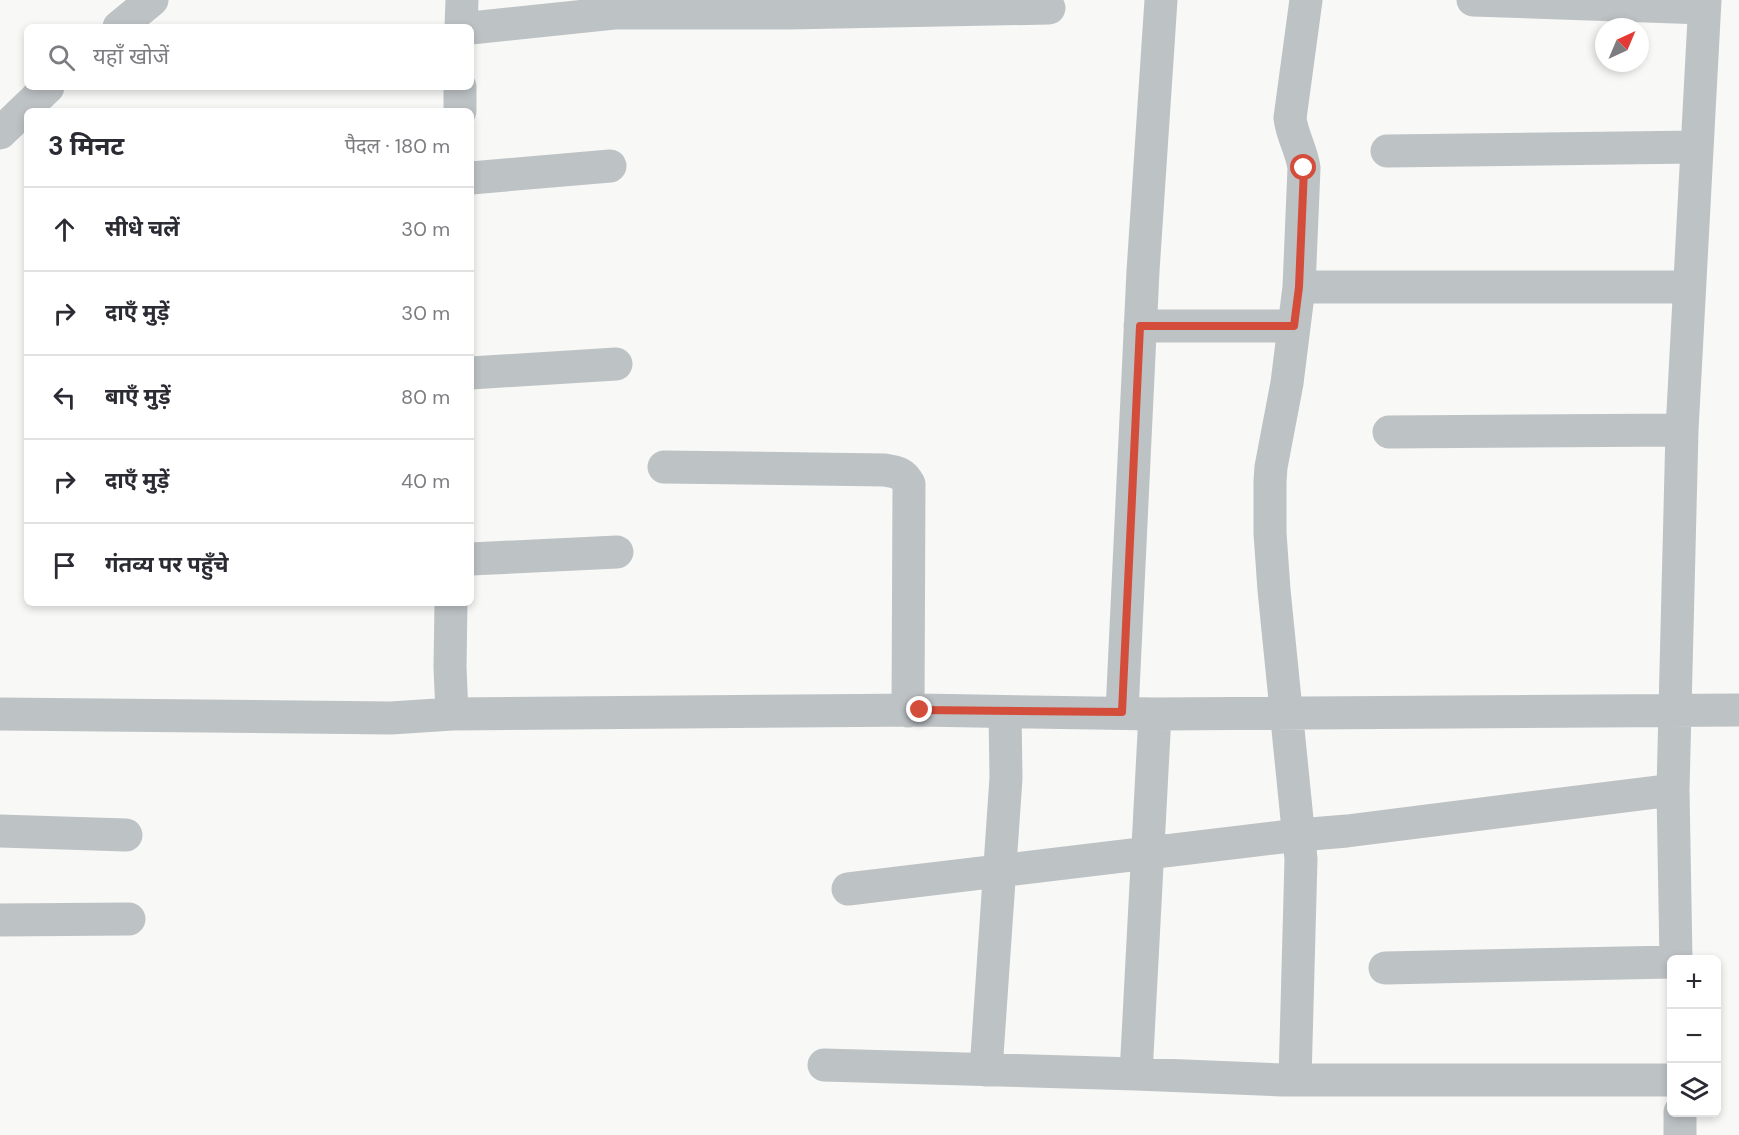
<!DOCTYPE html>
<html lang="hi">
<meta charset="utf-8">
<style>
:root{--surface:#fff;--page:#f7f7f7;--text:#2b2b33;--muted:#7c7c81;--line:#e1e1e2}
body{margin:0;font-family:"DM Sans","Noto Sans Devanagari",sans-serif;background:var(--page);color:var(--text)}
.controls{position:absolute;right:18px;bottom:18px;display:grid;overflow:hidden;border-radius:9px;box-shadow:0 3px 9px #0003}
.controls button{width:54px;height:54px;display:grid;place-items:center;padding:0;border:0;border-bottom:2px solid var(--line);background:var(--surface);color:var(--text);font:30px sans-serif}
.compass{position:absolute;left:1595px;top:18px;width:54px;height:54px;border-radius:50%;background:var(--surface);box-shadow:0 3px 9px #0003;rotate:44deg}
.stop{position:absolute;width:18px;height:18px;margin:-14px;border:4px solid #d44d3a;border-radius:50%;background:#fff}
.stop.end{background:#d44d3a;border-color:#fff;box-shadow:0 2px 6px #0008}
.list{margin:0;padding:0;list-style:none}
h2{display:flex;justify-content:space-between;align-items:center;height:78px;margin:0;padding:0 24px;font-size:26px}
h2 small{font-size:20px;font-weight:400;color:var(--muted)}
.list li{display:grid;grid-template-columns:39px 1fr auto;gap:18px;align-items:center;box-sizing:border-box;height:84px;padding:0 24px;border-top:2px solid var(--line)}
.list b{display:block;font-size:22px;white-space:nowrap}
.list em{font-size:20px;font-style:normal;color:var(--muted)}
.icon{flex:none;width:33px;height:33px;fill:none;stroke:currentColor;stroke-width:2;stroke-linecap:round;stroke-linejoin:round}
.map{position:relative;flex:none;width:1739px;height:1135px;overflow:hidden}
.search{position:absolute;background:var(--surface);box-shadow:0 3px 9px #0003;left:24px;top:24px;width:450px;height:66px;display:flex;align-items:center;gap:15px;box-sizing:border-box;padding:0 21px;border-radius:9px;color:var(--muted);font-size:22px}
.panel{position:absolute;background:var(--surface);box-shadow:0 3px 9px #0003;left:24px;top:108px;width:450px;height:498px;border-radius:9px}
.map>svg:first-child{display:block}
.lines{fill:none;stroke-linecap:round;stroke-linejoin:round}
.minor{stroke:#bdc2c5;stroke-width:33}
.route{stroke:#d44d3a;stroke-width:8}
</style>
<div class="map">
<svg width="1739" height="1135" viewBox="0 0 1739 1135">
<rect width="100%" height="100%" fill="#f8f8f6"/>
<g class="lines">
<path class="minor" d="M 1473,0 L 1704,8
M 119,27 L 152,0
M 461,27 L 462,0
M 471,28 L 614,13 L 788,13 L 1049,8
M 460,111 L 460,87
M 0,133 L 48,87
M 1387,151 L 1697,147
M 471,178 L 610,166
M 1299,287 L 1689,287
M 1140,326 L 1294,326
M 471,373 L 616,364
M 1389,432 L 1682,430
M 664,467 L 885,470 C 897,472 903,473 909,484 L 908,711
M 471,559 L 617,552
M 451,603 L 450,667 L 452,714
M 1122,712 L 1143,271 L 1161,0
M 0,714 L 391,718 L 452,714 L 920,710 L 1155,714 L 1739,710
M 0,831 L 126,835
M 848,889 L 1299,835 L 1347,831 L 1673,790
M 0,920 L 129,919
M 1676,960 L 1673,790 L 1682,430 L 1705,0
M 1385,968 L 1672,962
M 824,1065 L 1136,1074 L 1282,1080 L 1672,1080
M 986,1070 L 1006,778 L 1005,712
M 1136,1074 L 1155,714
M 1295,1080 L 1301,859 L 1274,590 L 1270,533 L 1270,482 L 1271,467 L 1287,383 L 1299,287 L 1304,168 C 1302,151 1292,136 1290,118 L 1306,0
M 1680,1112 L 1680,1135"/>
</g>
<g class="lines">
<path class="route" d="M 920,710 L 1122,712 L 1140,326 L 1294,326 L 1299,287 L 1304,168"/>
</g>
</svg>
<div class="controls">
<button>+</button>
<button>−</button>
<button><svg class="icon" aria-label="layers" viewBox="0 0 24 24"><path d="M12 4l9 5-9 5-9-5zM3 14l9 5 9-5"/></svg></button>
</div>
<svg class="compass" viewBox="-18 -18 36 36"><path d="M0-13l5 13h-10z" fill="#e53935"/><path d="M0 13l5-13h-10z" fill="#7c7c81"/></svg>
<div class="stop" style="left:1304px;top:168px"></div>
<div class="stop end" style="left:920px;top:710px"></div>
<div class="search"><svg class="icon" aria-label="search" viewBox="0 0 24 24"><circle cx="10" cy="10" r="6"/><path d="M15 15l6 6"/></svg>यहाँ खोजें</div>
<section class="panel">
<h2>3 मिनट<small>पैदल · 180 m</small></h2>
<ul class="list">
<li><svg class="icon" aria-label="ahead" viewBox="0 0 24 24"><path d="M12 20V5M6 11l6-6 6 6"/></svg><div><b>सीधे चलें</b></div><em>30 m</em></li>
<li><svg class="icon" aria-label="right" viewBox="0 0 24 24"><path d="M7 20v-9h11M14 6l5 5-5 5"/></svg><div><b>दाएँ मुड़ें</b></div><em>30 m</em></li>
<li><svg class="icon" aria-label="left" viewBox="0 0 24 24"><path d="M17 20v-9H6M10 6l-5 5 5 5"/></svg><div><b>बाएँ मुड़ें</b></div><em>80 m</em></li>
<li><svg class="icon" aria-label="right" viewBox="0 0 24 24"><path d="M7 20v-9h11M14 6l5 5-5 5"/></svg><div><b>दाएँ मुड़ें</b></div><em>40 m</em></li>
<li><svg class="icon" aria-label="arrive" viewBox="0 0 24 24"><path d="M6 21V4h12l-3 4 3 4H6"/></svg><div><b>गंतव्य पर पहुँचे</b></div></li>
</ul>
</section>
</div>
